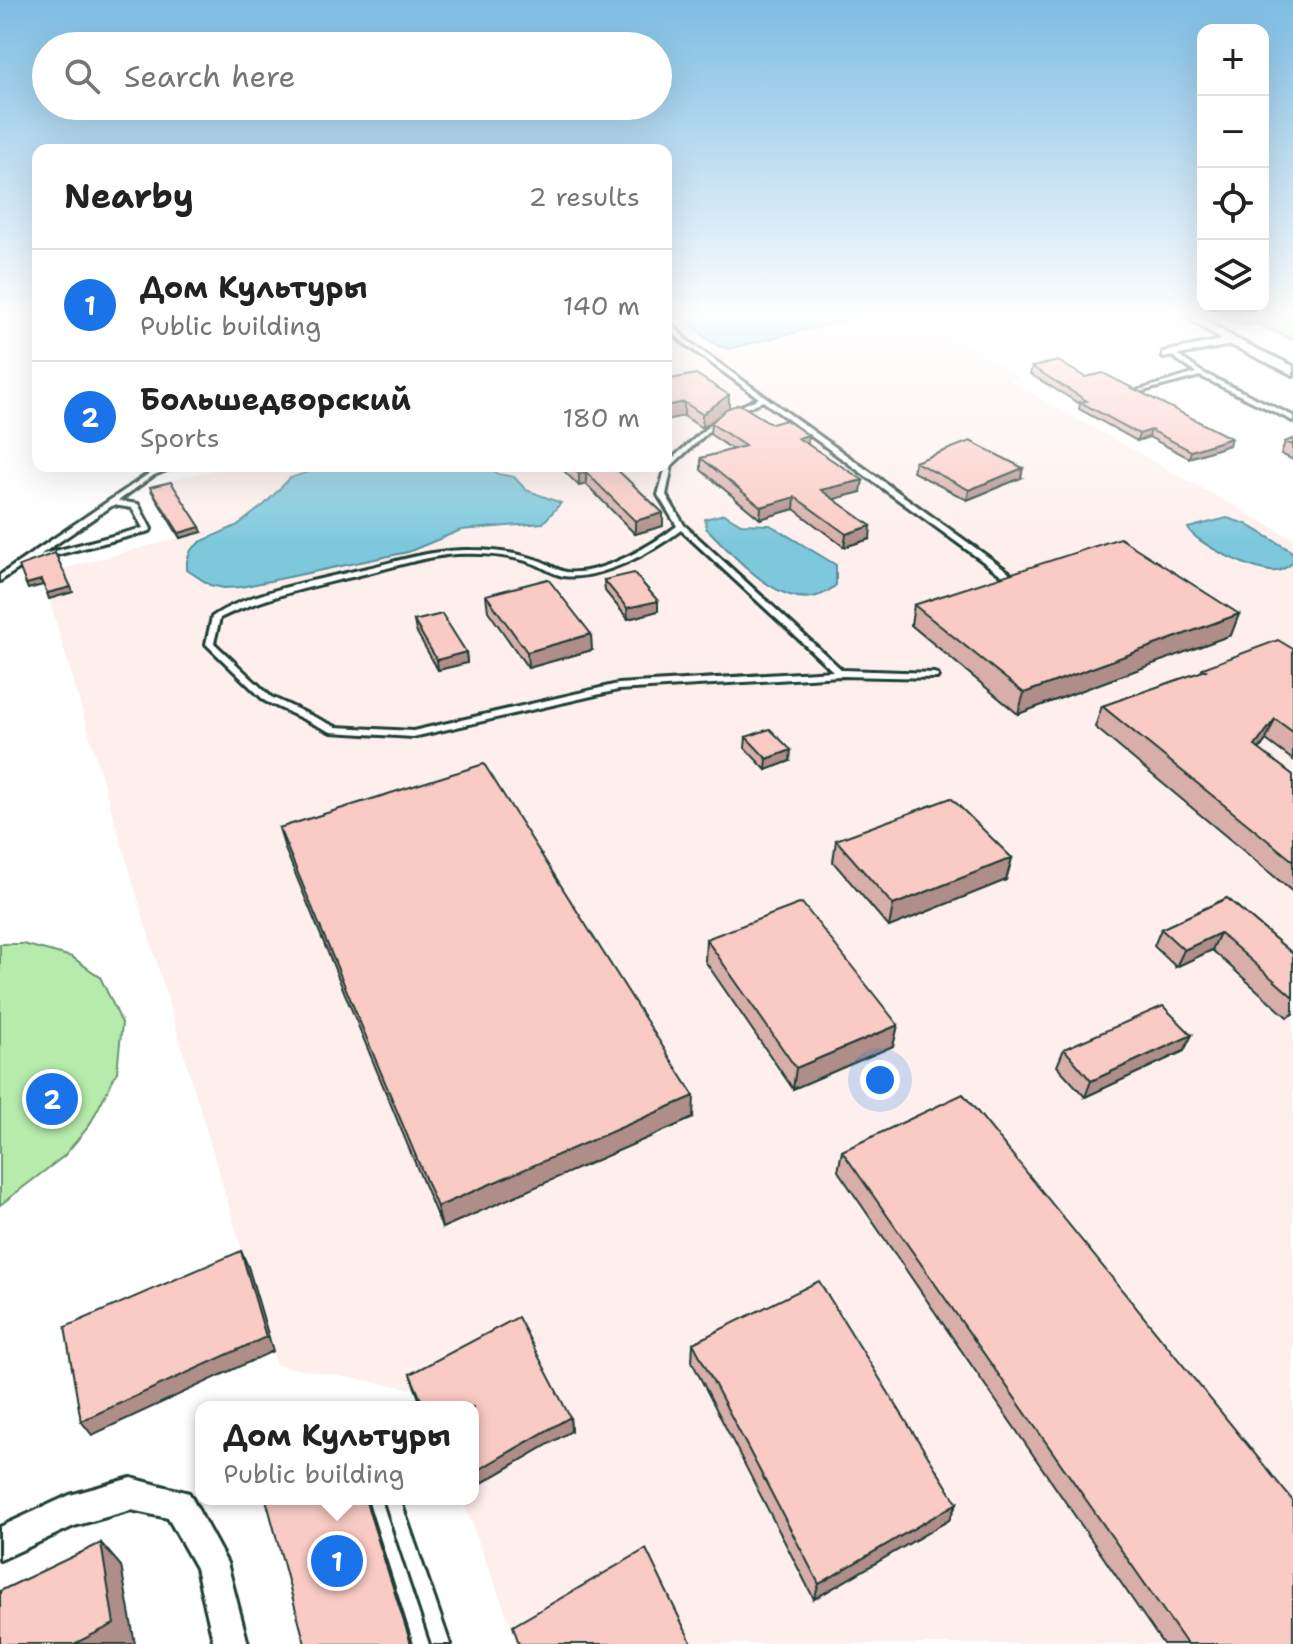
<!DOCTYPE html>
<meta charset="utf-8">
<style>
:root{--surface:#fff;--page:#f2f2f2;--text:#222;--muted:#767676;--line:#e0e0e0;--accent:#1a73e8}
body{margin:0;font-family:"Shantell Sans",sans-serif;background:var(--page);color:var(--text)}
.controls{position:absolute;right:24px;top:24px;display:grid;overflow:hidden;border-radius:16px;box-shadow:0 8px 32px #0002}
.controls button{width:72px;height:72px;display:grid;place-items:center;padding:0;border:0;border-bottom:2px solid var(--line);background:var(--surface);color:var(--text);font:40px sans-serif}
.you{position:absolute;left:880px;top:1080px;width:28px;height:28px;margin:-20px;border:6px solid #fff;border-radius:50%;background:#1a73e8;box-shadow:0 0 0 12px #1a73e833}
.badge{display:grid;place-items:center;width:52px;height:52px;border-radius:50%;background:var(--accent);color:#fff;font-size:26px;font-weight:700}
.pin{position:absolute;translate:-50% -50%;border:4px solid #fff;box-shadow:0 2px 8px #0006}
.popup{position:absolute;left:195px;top:1401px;width:284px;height:104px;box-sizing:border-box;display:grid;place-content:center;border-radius:16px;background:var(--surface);filter:drop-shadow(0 2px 6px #0005);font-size:26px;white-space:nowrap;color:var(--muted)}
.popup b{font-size:30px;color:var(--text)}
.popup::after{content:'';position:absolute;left:50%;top:100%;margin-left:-16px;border:16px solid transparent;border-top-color:var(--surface)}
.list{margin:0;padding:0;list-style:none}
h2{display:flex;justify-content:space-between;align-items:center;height:104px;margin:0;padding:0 32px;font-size:34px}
h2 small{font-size:26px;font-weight:400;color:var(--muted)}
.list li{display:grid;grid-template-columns:52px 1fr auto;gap:24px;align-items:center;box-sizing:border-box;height:112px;padding:0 32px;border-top:2px solid var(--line)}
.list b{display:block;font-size:30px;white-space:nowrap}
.list p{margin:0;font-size:26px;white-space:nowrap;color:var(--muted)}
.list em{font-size:26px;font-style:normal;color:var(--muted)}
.icon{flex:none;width:44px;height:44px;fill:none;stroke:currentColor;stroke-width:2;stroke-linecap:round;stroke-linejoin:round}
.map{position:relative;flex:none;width:1293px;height:1644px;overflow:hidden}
.search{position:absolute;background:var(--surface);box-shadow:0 8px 32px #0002;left:32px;top:32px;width:640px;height:88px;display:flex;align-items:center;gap:20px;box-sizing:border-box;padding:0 28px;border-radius:44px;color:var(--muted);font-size:30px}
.panel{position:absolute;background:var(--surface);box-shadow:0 8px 32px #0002;left:32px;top:144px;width:640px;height:328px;border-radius:16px}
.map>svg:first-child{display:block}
.built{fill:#feefed}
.green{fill:#b6ebac;stroke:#6a9470;stroke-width:2}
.water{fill:#7dc8dc;stroke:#579099;stroke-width:2}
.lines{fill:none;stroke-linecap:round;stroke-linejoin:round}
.service-casing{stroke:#1f3d34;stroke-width:6}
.minor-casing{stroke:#1f3d34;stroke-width:6}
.service{fill:#fff;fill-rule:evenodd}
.minor{fill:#fff;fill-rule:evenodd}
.wall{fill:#d7aea9;stroke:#1f3d34;stroke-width:2}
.shaded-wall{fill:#af8d89;stroke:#1f3d34;stroke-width:2}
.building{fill:#facac4;stroke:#1f3d34;stroke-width:2}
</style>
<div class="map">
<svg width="1293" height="1644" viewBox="0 0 1293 1644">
<rect width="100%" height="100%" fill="#fff"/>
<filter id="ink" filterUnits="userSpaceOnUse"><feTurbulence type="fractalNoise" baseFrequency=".0125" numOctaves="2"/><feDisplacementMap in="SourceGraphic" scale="16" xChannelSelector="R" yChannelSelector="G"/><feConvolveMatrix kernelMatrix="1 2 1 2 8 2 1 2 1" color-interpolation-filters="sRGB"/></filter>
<g filter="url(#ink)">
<path class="built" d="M 666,314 L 918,314 L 1019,377 L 1009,381 L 1293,539 L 1293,1644 L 518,1644 L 462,1499 L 473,1499 L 473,1407 L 422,1407 L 414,1389 L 276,1365 L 49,599 L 72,592 L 62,569 L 201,532 L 168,481 L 230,466 L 666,466 Z"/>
<path class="green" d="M 1224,314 L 1293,314 L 1293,340 L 1258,324 L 1244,325 Z
M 0,944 L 23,944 L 72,957 L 100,977 L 122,1023 L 117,1072 L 89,1126 L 64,1156 L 0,1205 Z"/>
<path class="water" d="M 687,314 L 856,314 L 853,318 L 729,349 C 712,346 693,330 687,314 Z
M 326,466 L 490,466 L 498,474 L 514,477 L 526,490 L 561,503 L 543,523 L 461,530 L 408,552 L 241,587 L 224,588 L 210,585 L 187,570 L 187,561 L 191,550 L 200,542 L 238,525 L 265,504 L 290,478 Z
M 724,514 L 741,524 L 770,525 L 836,565 L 836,585 C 792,626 736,557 706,528 L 705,519 Z
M 1227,518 L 1246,524 L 1288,549 L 1293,553 L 1293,563 C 1288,566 1282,571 1276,571 C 1259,574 1195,544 1188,528 Z"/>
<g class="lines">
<defs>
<path id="service" d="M 666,314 L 669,314 L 669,320 L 685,339 L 1009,572 L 1009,576 L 1003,576 L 763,401 L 734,413 L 730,413 L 730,411 L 759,398 L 681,341 L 666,324 Z
M 1173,352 L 1203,373 L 1293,416 L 1293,421 L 1200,376 L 1139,392 L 1139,390 L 1196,373 L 1171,355 L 1171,353 Z
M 718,418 L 721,420 L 720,421 L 672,465 L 666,495 L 684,525 L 842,670 L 934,673 L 937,674 L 938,676 L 937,678 L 840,676 L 618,690 L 413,737 L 331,732 L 265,701 L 206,644 L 212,617 C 247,592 320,580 363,569 C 399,561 434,549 471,550 C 494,550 516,553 538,560 C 547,563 556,570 566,572 C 600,576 651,546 677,526 L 658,495 L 667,463 ZM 681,530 L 833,671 L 618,684 L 413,731 L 336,727 L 271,697 L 214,643 L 220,618 C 268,595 320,585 372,572 C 400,565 428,556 456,554 C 482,553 511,555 535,564 C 545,568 553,574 563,576 C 599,581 653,552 681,530 Z
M 168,466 L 177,466 L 154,475 L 118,501 L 138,504 L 151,529 L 150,531 L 29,562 L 0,581 L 0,575 L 150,473 ZM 113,505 L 132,508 L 143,528 L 40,555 Z
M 384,1499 L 400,1499 L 450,1644 L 432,1644 Z"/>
<path id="minor" d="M 1182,314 L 1196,314 L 1236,339 L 1293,366 L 1293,375 L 1231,345 L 1163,358 L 1163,352 L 1222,340 Z
M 131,1478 L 189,1493 L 227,1563 L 248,1644 L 214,1644 L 196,1568 L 168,1518 L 131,1510 L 74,1526 L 0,1560 L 0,1527 L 70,1495 Z"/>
</defs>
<use href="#service" class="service-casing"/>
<use href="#minor" class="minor-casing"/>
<use href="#service" class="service"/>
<use href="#minor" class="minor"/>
</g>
<path class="wall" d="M 1032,367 L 1085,377 L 1229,445 L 1189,458 L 1149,437 L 1137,441 L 1079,409 L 1080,404 L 1030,374 Z
M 666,380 L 729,395 L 729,408 L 772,424 L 808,435 L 808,444 L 861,492 L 833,499 L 870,539 L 844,547 L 794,509 L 760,519 L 701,470 L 701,458 L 733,450 L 710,434 L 711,423 L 718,417 L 702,428 L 684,416 Z
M 1293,439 L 1293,460 L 1281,454 L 1285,442 Z
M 915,462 L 1021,478 L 967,500 L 913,472 Z
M 559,466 L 616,466 L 616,469 L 663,513 L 663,526 L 635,534 L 586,484 L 579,486 Z
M 150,487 L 202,532 L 180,538 L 152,492 Z
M 604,580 L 658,601 L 658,611 L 628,619 L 605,591 Z
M 486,595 L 592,650 L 528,668 L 488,611 Z
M 914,605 L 1239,614 L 1231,635 L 1018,714 L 911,625 Z
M 414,621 L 466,652 L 467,663 L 438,670 L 416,631 Z
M 1293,649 L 1293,760 L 1266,740 L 1259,750 L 1293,775 L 1293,892 L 1095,727 L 1102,706 L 1201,672 L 1203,668 Z
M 746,737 L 790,761 L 766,770 L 745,748 Z
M 279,828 L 693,1118 L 442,1228 L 285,849 Z
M 836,840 L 1012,858 L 1006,880 L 889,927 L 833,862 Z
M 1227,898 L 1293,954 L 1293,1014 L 1287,1017 L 1212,950 L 1176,967 L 1154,946 L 1161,929 Z
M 706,939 L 898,1025 L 893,1046 L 793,1089 L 705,961 Z
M 1064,1049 L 1184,1051 L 1085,1097 L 1057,1066 Z
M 842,1151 L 1293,1644 L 1163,1644 L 838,1171 Z
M 693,1343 L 957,1503 L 949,1520 L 814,1599 L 692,1362 Z
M 410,1374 L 570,1417 L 571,1431 L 473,1488 L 473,1407 L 422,1407 Z"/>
<path class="shaded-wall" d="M 729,395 L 729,409 L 702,428 L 702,414 Z
M 684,402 L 684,416 L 666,420 L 666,406 Z
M 1151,430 L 1149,437 L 1137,441 L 1139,434 Z
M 808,435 L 807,446 L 798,438 Z
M 1231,438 L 1229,445 L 1189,458 L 1191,451 Z
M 1023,468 L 1021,478 L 967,500 L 969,490 Z
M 586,472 L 586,484 L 579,486 L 579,474 Z
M 863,480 L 861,492 L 820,503 L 821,490 Z
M 795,497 L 794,509 L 760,519 L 761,507 Z
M 663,513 L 663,526 L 635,534 L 635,521 Z
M 871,526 L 870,539 L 844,547 L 846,534 Z
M 200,527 L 202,532 L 180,538 L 179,533 Z
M 41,580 L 43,585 L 28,589 L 26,584 Z
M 71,587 L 73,592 L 49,599 L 47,593 Z
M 658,601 L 658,611 L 628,619 L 627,608 Z
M 1239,614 L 1231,635 L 1018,714 L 1024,693 Z
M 591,634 L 592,650 L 528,668 L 527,652 Z
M 466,652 L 467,663 L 438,670 L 437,660 Z
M 1275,719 L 1266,740 L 1245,768 L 1255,746 Z
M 791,750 L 790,761 L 766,770 L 767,759 Z
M 1012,858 L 1006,880 L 889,927 L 893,905 Z
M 1220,933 L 1212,950 L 1176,967 L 1184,950 Z
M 898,1025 L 893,1046 L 793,1089 L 796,1068 Z
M 1192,1035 L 1184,1051 L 1085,1097 L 1091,1081 Z
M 694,1096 L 693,1118 L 442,1228 L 437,1207 Z
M 241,1251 L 248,1266 L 273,1351 L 92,1435 L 81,1421 Z
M 570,1417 L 571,1431 L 473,1488 L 473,1473 Z
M 365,1499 L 367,1499 L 413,1644 L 411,1644 Z
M 957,1503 L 949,1520 L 814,1599 L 819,1584 Z
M 101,1543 L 121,1566 L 135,1644 L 74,1644 Z"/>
<path class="building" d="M 1058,361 L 1085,377 L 1103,373 L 1231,438 L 1191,451 L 1151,430 L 1139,434 L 1080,402 L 1087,401 L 1032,367 Z
M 696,374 L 729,395 L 702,414 L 684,402 L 666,406 L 666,380 Z
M 739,404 L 772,424 L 786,420 L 808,435 L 798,438 L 863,480 L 821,490 L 871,526 L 846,534 L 795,497 L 761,507 L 701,458 L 745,446 L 711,423 L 726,409 Z
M 1293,439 L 1293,445 L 1285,442 Z
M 970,441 L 1023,468 L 969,490 L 915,462 Z
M 571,466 L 613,466 L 663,513 L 635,521 L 586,472 L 579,474 Z
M 171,482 L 200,527 L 179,533 L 150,487 Z
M 1120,538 L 1239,614 L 1024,693 L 914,605 Z
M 55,553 L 71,587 L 47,593 L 41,580 L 26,584 L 19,566 Z
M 634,573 L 658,601 L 627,608 L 604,580 Z
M 548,579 L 591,634 L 527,652 L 486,595 Z
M 442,614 L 466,652 L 437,660 L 414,621 Z
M 1278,640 L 1293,649 L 1293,732 L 1275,719 L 1255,746 L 1293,775 L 1293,861 L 1102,706 L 1206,670 L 1203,668 Z
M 770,729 L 791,750 L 767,759 L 746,737 Z
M 484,764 L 694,1096 L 437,1207 L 279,828 Z
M 951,798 L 1012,858 L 893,905 L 836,840 Z
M 1227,898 L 1293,954 L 1293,997 L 1220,933 L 1184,950 L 1161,929 Z
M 802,903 L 898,1025 L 796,1068 L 706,939 Z
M 1163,1006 L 1192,1035 L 1091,1081 L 1064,1049 Z
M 963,1094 L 1293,1501 L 1293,1644 L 1187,1644 L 842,1151 Z
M 241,1251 L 266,1337 L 81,1421 L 65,1327 Z
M 819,1281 L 957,1503 L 819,1584 L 693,1343 Z
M 518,1317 L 570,1417 L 473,1473 L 473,1407 L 424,1407 L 410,1374 Z
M 266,1499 L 365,1499 L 411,1644 L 305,1644 Z
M 101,1543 L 114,1624 L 74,1644 L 0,1644 L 0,1591 Z
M 646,1549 L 692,1644 L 519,1644 L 513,1626 Z"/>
</g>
<linearGradient id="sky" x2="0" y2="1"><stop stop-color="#7dbce3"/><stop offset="0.58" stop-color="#fff"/><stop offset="1" stop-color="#fff" stop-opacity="0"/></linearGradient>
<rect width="1293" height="544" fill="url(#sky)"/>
</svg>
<div class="controls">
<button>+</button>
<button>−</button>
<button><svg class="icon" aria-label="locate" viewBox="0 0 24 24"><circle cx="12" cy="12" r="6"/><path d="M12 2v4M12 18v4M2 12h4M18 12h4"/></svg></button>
<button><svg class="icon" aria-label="layers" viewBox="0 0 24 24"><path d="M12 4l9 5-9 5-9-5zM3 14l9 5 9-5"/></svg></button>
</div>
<div class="you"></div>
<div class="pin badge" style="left:337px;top:1561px">1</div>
<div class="popup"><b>Дом Культуры</b>Public building</div>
<div class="pin badge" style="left:52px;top:1099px">2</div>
<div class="search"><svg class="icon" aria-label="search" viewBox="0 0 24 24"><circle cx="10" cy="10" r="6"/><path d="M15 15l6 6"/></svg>Search here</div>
<section class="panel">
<h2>Nearby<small>2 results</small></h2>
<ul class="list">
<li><span class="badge">1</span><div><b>Дом Культуры</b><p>Public building</p></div><em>140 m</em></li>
<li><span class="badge">2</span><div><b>Большедворский</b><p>Sports</p></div><em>180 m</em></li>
</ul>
</section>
</div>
